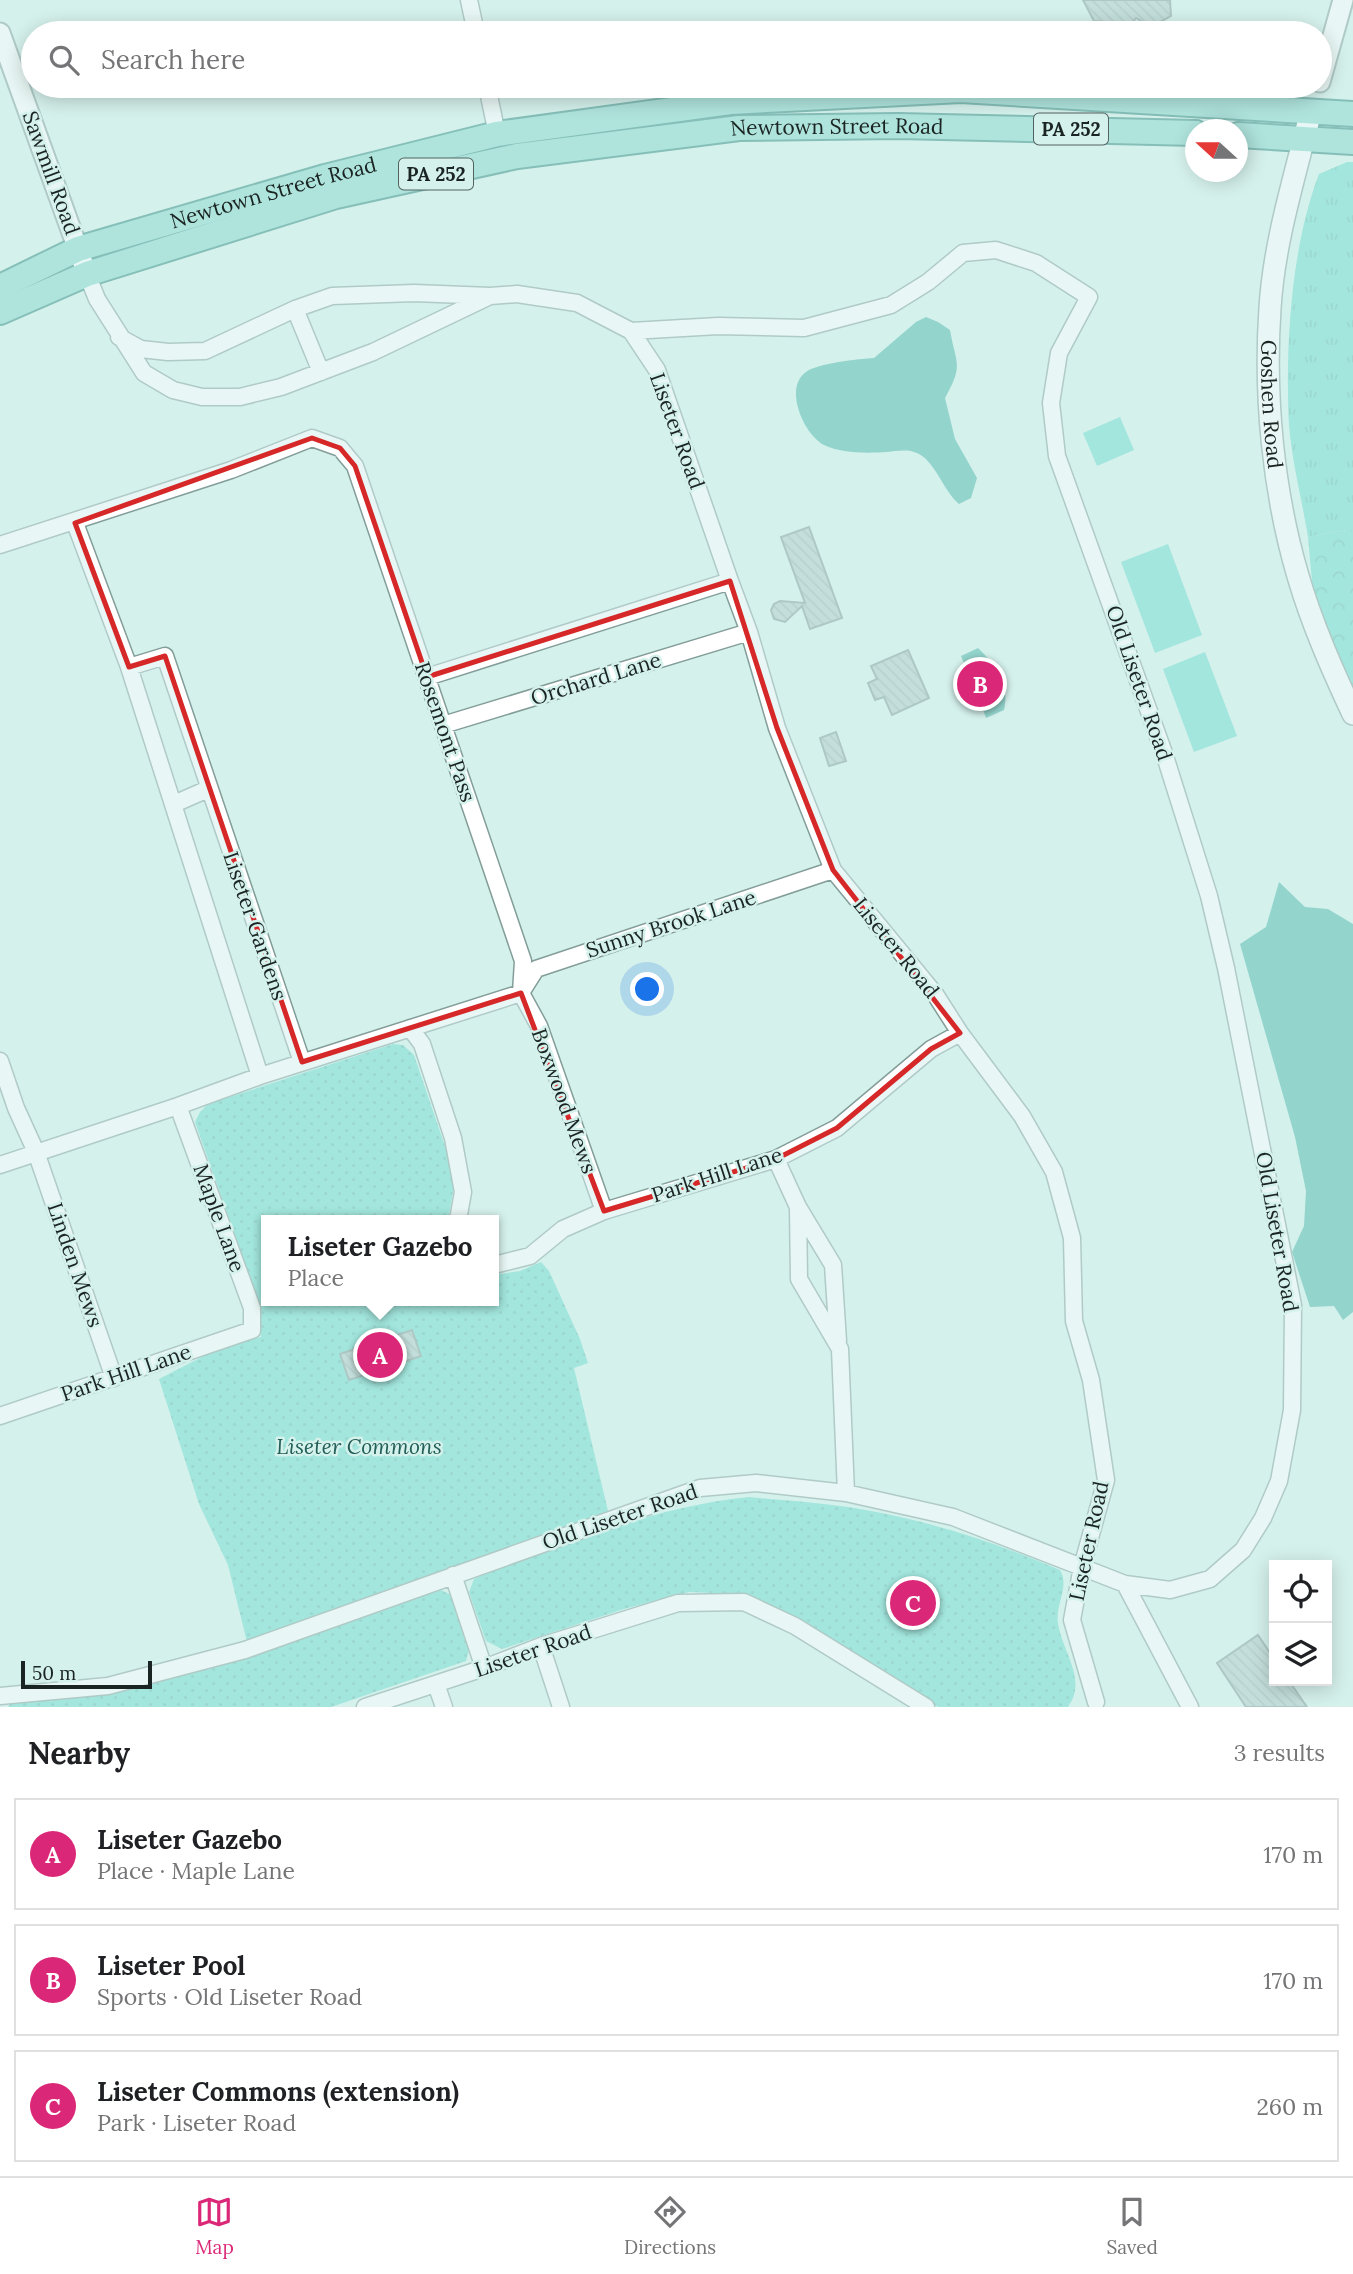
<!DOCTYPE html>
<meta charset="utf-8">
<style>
:root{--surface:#fff;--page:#f6f6f6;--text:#202124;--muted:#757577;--line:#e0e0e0;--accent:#db2777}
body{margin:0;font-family:Lora,serif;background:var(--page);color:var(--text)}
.controls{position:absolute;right:21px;bottom:21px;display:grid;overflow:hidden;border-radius:0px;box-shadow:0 4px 18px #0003}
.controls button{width:63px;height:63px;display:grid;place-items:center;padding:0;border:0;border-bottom:2px solid var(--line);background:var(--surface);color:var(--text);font:35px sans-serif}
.compass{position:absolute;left:1185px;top:119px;width:63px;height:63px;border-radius:50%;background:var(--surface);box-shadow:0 4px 18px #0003;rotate:291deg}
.scale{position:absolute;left:21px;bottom:18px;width:131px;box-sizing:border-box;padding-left:7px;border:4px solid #1a2422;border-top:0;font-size:19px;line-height:24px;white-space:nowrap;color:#1a2422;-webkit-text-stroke:5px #d5f1ec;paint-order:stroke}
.you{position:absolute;left:648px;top:990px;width:24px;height:24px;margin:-18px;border:5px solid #fff;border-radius:50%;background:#1a73e8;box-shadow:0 0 0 10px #1a73e833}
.badge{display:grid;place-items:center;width:46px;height:46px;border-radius:50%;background:var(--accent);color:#fff;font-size:23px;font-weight:700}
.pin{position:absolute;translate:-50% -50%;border:4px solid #fff;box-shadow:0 2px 7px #0006}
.popup{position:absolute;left:261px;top:1215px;width:238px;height:91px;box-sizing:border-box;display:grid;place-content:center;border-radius:0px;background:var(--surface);filter:drop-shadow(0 2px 5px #0005);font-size:23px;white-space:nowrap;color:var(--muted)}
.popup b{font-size:26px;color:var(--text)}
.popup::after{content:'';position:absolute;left:50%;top:100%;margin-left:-14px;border:14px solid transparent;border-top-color:var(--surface)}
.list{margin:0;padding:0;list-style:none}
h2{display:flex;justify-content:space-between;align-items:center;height:91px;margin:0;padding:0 28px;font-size:30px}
h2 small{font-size:23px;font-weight:400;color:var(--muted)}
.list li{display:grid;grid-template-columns:46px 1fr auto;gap:21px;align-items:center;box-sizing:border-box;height:112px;margin:0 14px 14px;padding:0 14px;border:2px solid var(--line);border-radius:0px}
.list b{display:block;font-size:26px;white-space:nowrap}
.list p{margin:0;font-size:23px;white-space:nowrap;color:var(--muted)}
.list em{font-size:23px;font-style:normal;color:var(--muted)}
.icon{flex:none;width:38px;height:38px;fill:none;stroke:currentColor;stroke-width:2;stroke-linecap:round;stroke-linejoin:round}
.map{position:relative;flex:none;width:1353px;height:1707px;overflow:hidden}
.search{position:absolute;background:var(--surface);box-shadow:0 4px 18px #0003;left:21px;right:21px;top:21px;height:77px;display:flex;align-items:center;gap:18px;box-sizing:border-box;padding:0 24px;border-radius:38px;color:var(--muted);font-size:26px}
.sheet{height:469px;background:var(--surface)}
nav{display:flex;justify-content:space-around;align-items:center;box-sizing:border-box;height:98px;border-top:2px solid var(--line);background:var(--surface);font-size:19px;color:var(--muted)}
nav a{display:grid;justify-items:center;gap:4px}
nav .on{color:var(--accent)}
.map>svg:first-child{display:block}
.grass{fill:url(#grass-tufts)}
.forest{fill:url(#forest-crowns)}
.park{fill:url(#park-dots)}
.pitch{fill:#65d9ca}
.water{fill:#43b2a5}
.building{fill:url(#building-back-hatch);stroke:#7e9894;stroke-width:2}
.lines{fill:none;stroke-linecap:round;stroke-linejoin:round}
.minor-casing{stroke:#839d99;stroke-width:19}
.tertiary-casing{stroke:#839d99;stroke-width:23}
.secondary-casing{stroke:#839d99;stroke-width:24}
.primary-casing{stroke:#258479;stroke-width:28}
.minor{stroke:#fff;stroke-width:16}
.tertiary{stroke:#fff;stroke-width:19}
.secondary{stroke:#fff;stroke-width:21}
.primary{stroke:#80d4cb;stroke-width:24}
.marked{fill:none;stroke:#d62828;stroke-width:5;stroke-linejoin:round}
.labels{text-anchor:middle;stroke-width:5;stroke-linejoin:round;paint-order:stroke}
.shield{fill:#d5f1ec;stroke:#52625f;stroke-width:2}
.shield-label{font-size:19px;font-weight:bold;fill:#1a2422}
.street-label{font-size:21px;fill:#1a2422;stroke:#d5f1ec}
.park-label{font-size:21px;font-style:italic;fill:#225e57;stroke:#d5f1ec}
</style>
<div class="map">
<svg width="1353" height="1707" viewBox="0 0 1353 1707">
<defs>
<pattern id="grass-tufts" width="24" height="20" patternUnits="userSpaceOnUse" patternTransform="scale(1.75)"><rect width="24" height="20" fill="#65d9ca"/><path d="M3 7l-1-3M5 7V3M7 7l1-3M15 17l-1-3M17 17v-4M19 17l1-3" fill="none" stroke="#57baad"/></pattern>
<pattern id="forest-crowns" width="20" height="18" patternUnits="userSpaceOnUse" patternTransform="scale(1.75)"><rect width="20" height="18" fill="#65d9ca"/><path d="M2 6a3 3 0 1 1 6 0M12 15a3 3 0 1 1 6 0" fill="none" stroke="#57baad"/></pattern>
<pattern id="park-dots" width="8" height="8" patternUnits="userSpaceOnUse" patternTransform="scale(1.75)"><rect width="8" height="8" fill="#65d9ca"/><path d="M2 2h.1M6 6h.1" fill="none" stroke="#57baad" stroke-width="1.8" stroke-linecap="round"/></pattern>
<pattern id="building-back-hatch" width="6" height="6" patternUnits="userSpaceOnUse" patternTransform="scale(1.75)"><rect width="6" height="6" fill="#afcac6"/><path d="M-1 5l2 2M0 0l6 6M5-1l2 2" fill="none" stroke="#96adaa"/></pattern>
</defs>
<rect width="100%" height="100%" fill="#d5f1ec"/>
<path class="grass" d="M 1347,162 L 1353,162 L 1353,529 L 1308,537 C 1302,500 1292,462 1289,425 C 1285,347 1291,247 1319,174 Z"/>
<path class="forest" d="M 1353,529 L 1353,686 L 1314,603 L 1308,537 Z"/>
<path class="park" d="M 393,1044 L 403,1045 L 414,1055 L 452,1167 L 455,1181 L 448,1220 L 266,1220 L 266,1301 L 494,1301 L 494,1275 L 520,1271 L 541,1262 L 549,1271 L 580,1339 L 588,1363 L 574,1368 L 608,1511 L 247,1642 L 228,1565 L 199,1504 L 159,1379 L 231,1342 L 261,1337 L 240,1250 L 195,1122 L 200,1112 L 208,1104 Z
M 749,1497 C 789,1501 831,1503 871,1511 C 940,1524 996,1543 1060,1570 C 1070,1586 1055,1605 1058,1623 C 1062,1652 1088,1679 1068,1707 L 938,1707 L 776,1607 L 736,1594 L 689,1592 L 624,1609 L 502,1649 L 486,1641 L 469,1592 L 474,1579 L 495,1569 C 579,1539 659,1506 749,1497 Z
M 437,1588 L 453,1596 L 470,1646 L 466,1661 L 331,1707 L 8,1707 L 12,1700 L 88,1693 Z"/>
<path class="pitch" d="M 1120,417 L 1134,450 L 1097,466 L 1083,433 Z
M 1168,544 L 1202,635 L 1155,653 L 1121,562 Z
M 1205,652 L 1237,736 L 1194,752 L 1163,669 Z"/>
<path class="water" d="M 926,317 L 938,322 L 950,330 C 956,365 964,364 945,398 L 955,439 L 977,478 L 971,498 L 959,504 C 943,491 934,457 914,452 C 907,449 895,451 887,452 C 868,453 842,454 824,445 C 804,435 783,388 806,372 C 818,363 858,359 874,358 L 916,322 Z
M 978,648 C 996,665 1010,684 1004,710 L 986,718 L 979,699 L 964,705 L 955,679 L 968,673 L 961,656 Z
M 1279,882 L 1305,907 L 1328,909 L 1353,924 L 1353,1312 L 1343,1320 L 1334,1306 L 1310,1307 L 1292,1252 L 1304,1226 L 1306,1191 L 1295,1137 L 1240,944 L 1266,927 Z"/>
<path class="building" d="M 1083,0 L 1170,0 L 1171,16 L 1151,27 L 1136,18 L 1131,24 L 1094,21 Z
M 809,527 L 842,618 L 810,629 L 802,606 L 785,622 L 774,619 L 771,610 L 774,604 L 780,601 L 805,603 L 781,537 Z
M 908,650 L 929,698 L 892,715 L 884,697 L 875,700 L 868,683 L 877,679 L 871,666 Z
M 836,732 L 846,761 L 829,766 L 820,738 Z
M 412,1330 L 421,1356 L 349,1380 L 340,1354 Z
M 1258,1635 L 1274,1659 L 1274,1681 L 1289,1681 L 1307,1707 L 1246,1707 L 1217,1663 Z"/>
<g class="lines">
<defs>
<path id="minor" d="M 469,0 L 476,33
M 487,86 L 497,134
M 87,274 L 97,299 L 144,373 L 173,390 L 202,397 L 240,397 L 281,387 L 373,352 L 488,297
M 295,309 L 321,372
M 119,337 L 141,349 L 168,352 L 205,351 L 295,309 L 332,296 L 414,293 L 490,296 L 517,294 L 577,303 L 631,331 L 657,370 L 730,581 L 749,632 L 777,728 L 833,870 L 935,994 L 960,1033 L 1022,1116 L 1054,1172 L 1072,1238 L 1074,1321 L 1091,1380 L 1106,1480 L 1082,1567 L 1072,1620 L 1096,1702
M 75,523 L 129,667 L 260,1076
M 0,545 L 231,470 L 312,438 L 340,448 L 355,466 L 523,961 L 521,993
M 129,667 L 165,656 L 302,1062
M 427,677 L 730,581
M 443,725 L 749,632
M 174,804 L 208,789
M 524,988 L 536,969 L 833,870
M 521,993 L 539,1026 L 604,1211
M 410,1028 L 422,1044 L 453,1138 L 463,1192 L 458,1220
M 0,1061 L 16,1108 L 36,1152 L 114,1378
M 776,1159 L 798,1207 L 833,1265 L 838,1341
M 0,1165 L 178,1106 L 260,1076 L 521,993
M 798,1207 L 799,1279 L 840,1349 L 846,1493
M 494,1265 L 530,1256 L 563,1229 L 604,1211 L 776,1159 L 837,1128 L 931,1049 L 960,1033
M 0,1416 L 252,1330 L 252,1308 L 178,1106
M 453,1575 L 484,1668
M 1125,1584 L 1190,1707
M 541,1646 L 561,1707
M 436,1684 L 444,1707
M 0,1696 L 108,1686 L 245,1650 L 700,1488 L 756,1483 L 846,1493 L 953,1517 L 1125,1584 L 1170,1590 L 1210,1579 L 1243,1550 L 1263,1518 L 1279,1481 L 1292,1410 L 1293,1305 L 1226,968 L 1209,896 L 1164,753 L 1057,456 L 1051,403 L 1059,353 L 1089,297 L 1036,263 L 996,250 L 963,253 L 928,282 L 891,305 L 804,328 L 718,326 L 631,331
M 365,1707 L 484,1668 L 541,1646 L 678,1603 L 744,1602 L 795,1626 L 926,1707"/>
<path id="tertiary" d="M 0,33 L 83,263
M 1320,82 L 1343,0"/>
<g id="secondary">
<path id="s1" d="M 1311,111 C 1295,176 1274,242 1270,308 C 1264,396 1273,491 1298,576 C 1312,624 1332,669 1353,714"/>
</g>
<g id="primary">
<path d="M 1238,135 L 1353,142"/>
<path id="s2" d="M 0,287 L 78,249 L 325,177 L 497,134 L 730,102 L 961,90 L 1353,114"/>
<path id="s3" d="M 0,312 L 87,274 L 336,196 L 517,156 L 739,128 L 898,126 L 1196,133"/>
</g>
</defs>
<use href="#minor" class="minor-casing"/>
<use href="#tertiary" class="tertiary-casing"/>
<use href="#secondary" class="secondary-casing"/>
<use href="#primary" class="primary-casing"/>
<use href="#minor" class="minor"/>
<use href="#tertiary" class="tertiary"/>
<use href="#secondary" class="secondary"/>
<use href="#primary" class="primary"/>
</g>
<path d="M0 0H1353V1707H0ZM 312,438 L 340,448 L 355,466 L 427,677 L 730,581 L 777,728 L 833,870 L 960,1033 L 931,1049 L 837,1128 L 776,1159 L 604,1211 L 521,993 L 302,1062 L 165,656 L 129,667 L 75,523 Z" fill="#d5f1ec" fill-opacity=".55" fill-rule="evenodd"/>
<path class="marked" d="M 312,438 L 340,448 L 355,466 L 427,677 L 730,581 L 777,728 L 833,870 L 960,1033 L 931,1049 L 837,1128 L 776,1159 L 604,1211 L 521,993 L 302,1062 L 165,656 L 129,667 L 75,523 Z"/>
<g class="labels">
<g class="shield">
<rect x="1034" y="113.5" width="74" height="31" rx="5"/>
<rect x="399" y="158.5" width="74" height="31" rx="5"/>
</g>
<g class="shield-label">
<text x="1071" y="136">PA 252</text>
<text x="436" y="181">PA 252</text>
</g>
<g class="street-label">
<text dy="7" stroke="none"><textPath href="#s3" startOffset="863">Newtown Street Road</textPath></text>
<text transform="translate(51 173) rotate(70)" y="7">Sawmill Road</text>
<text dy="7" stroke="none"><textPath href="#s2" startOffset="290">Newtown Street Road</textPath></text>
<text dy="7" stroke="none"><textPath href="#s1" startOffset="298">Goshen Road</textPath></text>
<text transform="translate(677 431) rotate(70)" y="7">Liseter Road</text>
<text transform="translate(596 679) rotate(-17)" y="7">Orchard Lane</text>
<text transform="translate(1139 683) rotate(71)" y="7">Old Liseter Road</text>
<text transform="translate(445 732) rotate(71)" y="7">Rosemont Pass</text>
<text transform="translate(671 924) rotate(-18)" y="7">Sunny Brook Lane</text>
<text transform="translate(255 926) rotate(71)" y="7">Liseter Gardens</text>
<text transform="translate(896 948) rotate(51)" y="7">Liseter Road</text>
<text transform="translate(564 1101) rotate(70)" y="7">Boxwood Mews</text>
<text transform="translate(717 1175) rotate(-18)" y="7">Park Hill Lane</text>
<text transform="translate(219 1218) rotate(70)" y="7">Maple Lane</text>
<text transform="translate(1277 1232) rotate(80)" y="7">Old Liseter Road</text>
<text transform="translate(75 1265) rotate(71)" y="7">Linden Mews</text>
<text transform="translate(126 1373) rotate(-19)" y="7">Park Hill Lane</text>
<text transform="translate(620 1517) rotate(-19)" y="7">Old Liseter Road</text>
<text transform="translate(1089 1541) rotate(-78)" y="7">Liseter Road</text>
<text transform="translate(533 1651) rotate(-19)" y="7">Liseter Road</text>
</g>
<g class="park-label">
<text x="359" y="1454">Liseter Commons</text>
</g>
</g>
</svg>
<div class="controls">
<button><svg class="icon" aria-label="locate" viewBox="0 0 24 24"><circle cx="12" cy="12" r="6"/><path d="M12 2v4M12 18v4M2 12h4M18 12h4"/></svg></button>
<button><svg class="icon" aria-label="layers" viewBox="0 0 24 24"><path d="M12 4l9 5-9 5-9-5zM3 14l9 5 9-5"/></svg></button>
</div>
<svg class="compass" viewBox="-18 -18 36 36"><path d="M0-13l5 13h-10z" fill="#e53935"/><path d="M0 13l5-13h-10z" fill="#757577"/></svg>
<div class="scale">50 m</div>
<div class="you"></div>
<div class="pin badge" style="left:380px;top:1355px">A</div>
<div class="popup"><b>Liseter Gazebo</b>Place</div>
<div class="pin badge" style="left:980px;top:684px">B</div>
<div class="pin badge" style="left:913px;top:1603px">C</div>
<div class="search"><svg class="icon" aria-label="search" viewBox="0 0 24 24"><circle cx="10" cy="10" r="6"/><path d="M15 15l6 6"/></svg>Search here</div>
</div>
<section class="sheet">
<h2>Nearby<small>3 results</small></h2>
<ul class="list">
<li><span class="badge">A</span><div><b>Liseter Gazebo</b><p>Place · Maple Lane</p></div><em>170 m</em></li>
<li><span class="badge">B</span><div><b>Liseter Pool</b><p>Sports · Old Liseter Road</p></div><em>170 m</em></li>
<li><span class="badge">C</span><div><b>Liseter Commons (extension)</b><p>Park · Liseter Road</p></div><em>260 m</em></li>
</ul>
</section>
<nav>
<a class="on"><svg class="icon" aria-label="map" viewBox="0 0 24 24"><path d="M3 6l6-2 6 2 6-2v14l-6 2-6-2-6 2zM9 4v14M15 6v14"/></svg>Map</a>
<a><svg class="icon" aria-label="directions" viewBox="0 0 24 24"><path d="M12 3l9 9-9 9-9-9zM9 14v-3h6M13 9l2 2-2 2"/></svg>Directions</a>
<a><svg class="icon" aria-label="saved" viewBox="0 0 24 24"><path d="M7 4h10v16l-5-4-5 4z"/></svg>Saved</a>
</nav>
